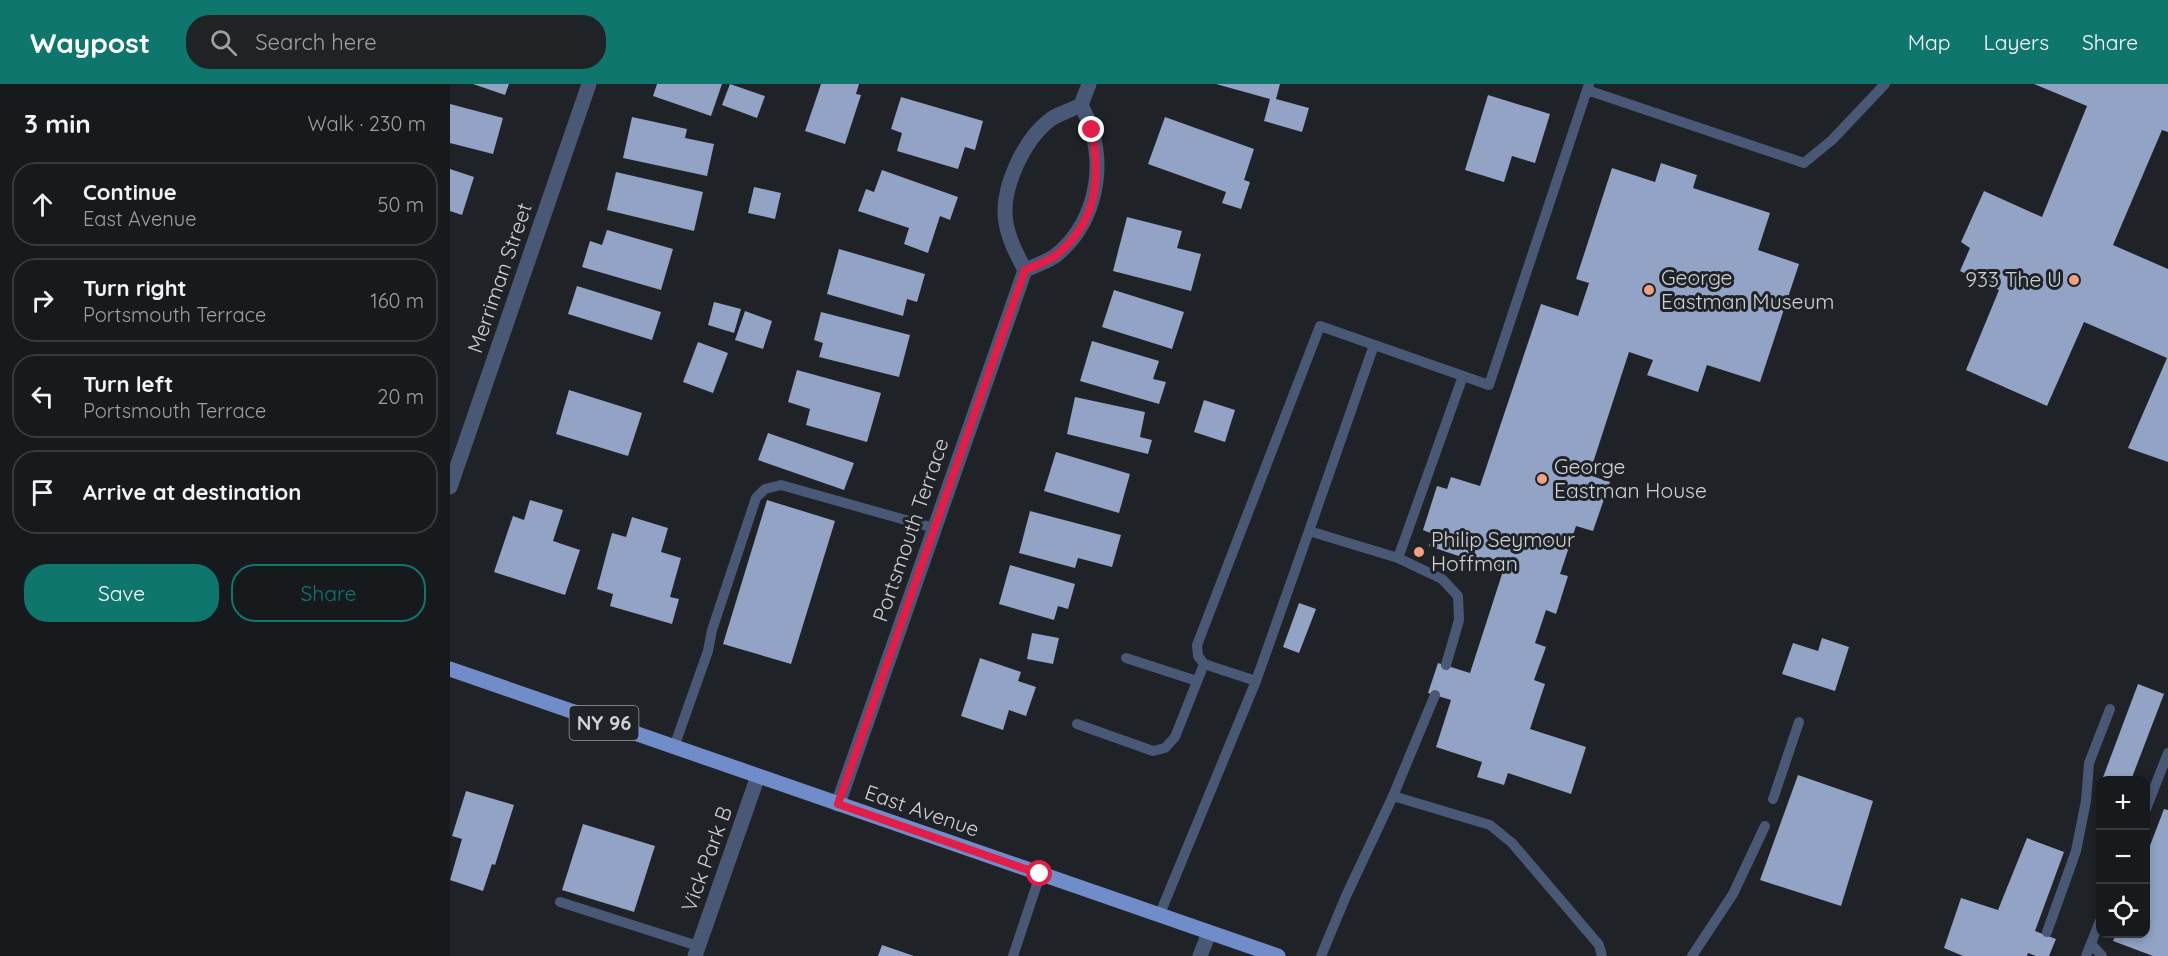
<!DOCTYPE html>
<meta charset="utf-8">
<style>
:root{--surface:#171a1c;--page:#202325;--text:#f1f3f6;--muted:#9ea1a3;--line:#36383b;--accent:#0f766e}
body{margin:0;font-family:Quicksand,sans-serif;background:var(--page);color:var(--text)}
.controls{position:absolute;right:18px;bottom:18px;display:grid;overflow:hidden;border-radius:12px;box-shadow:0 3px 9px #0003}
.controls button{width:54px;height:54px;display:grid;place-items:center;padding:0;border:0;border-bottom:2px solid var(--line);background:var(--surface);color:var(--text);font:30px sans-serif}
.stop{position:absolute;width:18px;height:18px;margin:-14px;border:4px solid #e11d48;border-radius:50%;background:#fff}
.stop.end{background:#e11d48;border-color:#fff;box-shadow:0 2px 6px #0008}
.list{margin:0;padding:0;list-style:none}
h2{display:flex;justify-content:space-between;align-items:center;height:78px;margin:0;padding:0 24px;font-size:26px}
h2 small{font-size:20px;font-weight:400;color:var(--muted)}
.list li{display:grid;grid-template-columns:39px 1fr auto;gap:18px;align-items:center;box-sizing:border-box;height:84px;margin:0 12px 12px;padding:0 12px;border:2px solid var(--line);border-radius:24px}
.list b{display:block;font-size:22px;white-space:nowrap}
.list p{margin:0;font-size:20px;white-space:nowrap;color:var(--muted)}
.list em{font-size:20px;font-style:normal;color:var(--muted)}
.actions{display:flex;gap:12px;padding:18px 24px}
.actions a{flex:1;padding:14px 0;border:2px solid var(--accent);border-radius:24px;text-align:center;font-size:21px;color:var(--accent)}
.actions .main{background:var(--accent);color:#fff}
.icon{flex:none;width:33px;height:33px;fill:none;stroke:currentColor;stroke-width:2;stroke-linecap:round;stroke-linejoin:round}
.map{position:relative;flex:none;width:1718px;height:872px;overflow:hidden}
header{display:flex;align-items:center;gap:36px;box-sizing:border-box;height:84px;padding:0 30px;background:var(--accent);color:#fff}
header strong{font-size:28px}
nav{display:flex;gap:33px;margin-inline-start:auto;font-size:21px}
.search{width:420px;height:54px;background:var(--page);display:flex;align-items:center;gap:15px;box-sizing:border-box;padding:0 21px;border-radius:24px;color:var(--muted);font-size:22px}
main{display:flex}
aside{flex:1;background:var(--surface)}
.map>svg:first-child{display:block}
.building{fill:#92a3c5}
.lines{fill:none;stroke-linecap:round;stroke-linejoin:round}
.lane{stroke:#495875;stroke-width:10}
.street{stroke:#495875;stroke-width:15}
.primary{stroke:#708dc9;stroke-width:15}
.route{stroke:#e11d48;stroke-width:8}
.poi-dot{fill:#f39f82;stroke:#1f2226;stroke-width:2}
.labels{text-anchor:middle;stroke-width:6;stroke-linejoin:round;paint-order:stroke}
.shield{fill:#1f2226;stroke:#9c9da1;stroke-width:1.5}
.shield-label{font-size:20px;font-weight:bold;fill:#d1d2d6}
.street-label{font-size:21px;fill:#d1d2d6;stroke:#1f2226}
.poi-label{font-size:21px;fill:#d1d2d6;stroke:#1f2226;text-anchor:start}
</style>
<header>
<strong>Waypost</strong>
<div class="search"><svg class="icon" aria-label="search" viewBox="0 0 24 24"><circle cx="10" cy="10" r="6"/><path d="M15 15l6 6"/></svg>Search here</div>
<nav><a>Map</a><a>Layers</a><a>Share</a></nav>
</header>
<main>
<aside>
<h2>3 min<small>Walk · 230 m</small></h2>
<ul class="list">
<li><svg class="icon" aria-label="ahead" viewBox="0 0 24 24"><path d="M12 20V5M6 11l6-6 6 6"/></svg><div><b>Continue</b><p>East Avenue</p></div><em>50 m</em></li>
<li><svg class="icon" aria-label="right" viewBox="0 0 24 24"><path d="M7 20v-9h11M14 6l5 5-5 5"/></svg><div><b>Turn right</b><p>Portsmouth Terrace</p></div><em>160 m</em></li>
<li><svg class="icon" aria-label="left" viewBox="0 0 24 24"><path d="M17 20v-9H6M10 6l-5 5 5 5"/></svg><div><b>Turn left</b><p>Portsmouth Terrace</p></div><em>20 m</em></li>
<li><svg class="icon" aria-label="arrive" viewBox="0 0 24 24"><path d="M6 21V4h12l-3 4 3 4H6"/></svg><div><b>Arrive at destination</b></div></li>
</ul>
<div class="actions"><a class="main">Save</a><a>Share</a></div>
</aside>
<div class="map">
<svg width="1718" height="872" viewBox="0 0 1718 872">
<rect width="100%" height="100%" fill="#1f2226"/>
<path class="building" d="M 23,0 L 59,0 L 55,11 Z
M 207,0 L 272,0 L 261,32 L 203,12 Z
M 280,0 L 315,12 L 307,34 L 272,21 Z
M 371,0 L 409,0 L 406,10 L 411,11 L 395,60 L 355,47 Z
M 766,0 L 830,0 L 826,15 L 859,24 L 852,48 L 814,37 L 820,15 Z
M 1584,0 L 1718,0 L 1718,48 L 1712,46 L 1663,161 L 1718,185 L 1718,378 L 1678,364 L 1717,274 L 1634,238 L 1597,322 L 1516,286 L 1549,206 L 1510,187 L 1520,164 L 1511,158 L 1534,107 L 1592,133 L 1637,22 Z
M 1038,11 L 1100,30 L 1085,79 L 1062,72 L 1054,98 L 1015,86 Z
M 451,13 L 533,37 L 525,66 L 515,63 L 508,85 L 447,67 L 452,49 L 441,45 Z
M 0,20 L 53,34 L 43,70 L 0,59 Z
M 182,33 L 237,45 L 235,54 L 264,60 L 257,92 L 173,74 Z
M 715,33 L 804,65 L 794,96 L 800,98 L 791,125 L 772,119 L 776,108 L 698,80 Z
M 1211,79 L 1247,91 L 1243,104 L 1320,129 L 1308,166 L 1349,180 L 1310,298 L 1257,281 L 1248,308 L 1197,291 L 1203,276 L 1179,268 L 1139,391 L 1160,398 L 1143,447 L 1126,442 L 1110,490 L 1118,492 L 1106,530 L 1096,526 L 1085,559 L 1096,563 L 1084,596 L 1095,600 L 1080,645 L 1136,663 L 1121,710 L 1058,689 L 1054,701 L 1027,693 L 1032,678 L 986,663 L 1001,616 L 978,609 L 988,579 L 1020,589 L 1053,487 L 979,462 L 983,450 L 973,446 L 987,402 L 997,405 L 1001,393 L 1030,402 L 1091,220 L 1128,232 L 1139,199 L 1126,195 L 1162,84 L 1205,98 Z
M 0,85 L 24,93 L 12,131 L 0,127 Z
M 432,86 L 508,113 L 500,136 L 490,132 L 478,169 L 454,160 L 459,144 L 408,127 L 416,105 L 424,108 Z
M 166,88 L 253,108 L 244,147 L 157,126 Z
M 304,103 L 331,109 L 325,135 L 298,129 Z
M 677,133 L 732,147 L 727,164 L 751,170 L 741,207 L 663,187 Z
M 157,146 L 223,165 L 211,206 L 132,183 L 140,157 L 152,161 Z
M 389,165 L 475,190 L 467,218 L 457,215 L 453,232 L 377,210 Z
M 127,202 L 211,228 L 202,256 L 118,230 Z
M 664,206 L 734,228 L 722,265 L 652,243 Z
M 264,218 L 291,225 L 284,249 L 258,241 Z
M 295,227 L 322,237 L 313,265 L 285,256 Z
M 371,228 L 460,251 L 449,293 L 369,273 L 373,259 L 364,256 Z
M 642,257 L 709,277 L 703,295 L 716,298 L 709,320 L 630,297 Z
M 248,258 L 278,269 L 263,309 L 233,298 Z
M 347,286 L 431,309 L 417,358 L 356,341 L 360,325 L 338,318 Z
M 119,306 L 192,329 L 178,372 L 106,350 Z
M 625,313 L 695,328 L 690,353 L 702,356 L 698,370 L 617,350 Z
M 754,316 L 785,326 L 775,358 L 744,348 Z
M 318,349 L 404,379 L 394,406 L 308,376 Z
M 606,368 L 680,390 L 669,429 L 594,407 Z
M 80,416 L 113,426 L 103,457 L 130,466 L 115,511 L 44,488 L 63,432 L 74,436 Z
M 317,416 L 385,437 L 341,580 L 273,560 Z
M 580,427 L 671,451 L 662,483 L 628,474 L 625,484 L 569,469 Z
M 182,433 L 218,444 L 211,468 L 231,474 L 220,513 L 229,515 L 222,540 L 160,522 L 163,510 L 147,505 L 162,449 L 176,453 Z
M 560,481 L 625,500 L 618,525 L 608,522 L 604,536 L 549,520 Z
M 849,519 L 866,525 L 849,569 L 833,563 Z
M 582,549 L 609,554 L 603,580 L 577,575 Z
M 1372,554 L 1399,563 L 1385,607 L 1332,590 L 1343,559 L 1368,567 Z
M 530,574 L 571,588 L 568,597 L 586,603 L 576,632 L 559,626 L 553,646 L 511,632 Z
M 1688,600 L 1714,610 L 1681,696 L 1652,696 Z
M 1348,691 L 1423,717 L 1391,822 L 1310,796 Z
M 16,707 L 64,721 L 45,781 L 42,780 L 33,807 L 0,796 L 12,755 L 2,752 Z
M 1714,725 L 1718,726 L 1718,872 L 1703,872 L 1663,857 L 1666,850 L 1696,850 L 1696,772 Z
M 133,740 L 205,762 L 184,828 L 112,806 Z
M 1577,754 L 1614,768 L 1585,847 L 1606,855 L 1599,872 L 1586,872 L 1578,869 L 1577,872 L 1513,872 L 1494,864 L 1511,814 L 1548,826 Z
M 432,861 L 464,872 L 428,872 Z"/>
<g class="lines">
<path class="lane" d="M 1137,6 L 1354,79 L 1382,56 L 1435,0
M 1013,292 L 948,474 L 859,447 L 806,597 L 754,580 L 748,572 L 747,561 L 870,242 L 1039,301 L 1139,0
M 859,447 L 924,261
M 948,474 L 992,495 L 1008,512 L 1009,536 L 996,581
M 676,574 L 747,597
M 627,640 L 703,667 L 715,664 L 725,653 L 754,580
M 224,663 L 258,567 L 262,546 L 306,414 L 315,405 L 331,401 L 484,444
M 943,712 L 985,611
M 1323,715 L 1349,638
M 1696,725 L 1718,669
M 110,818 L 248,862
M 709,832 L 806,597
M 1597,848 L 1626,767 L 1636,717 L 1639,679 L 1660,625
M 1641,860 L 1652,872
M 563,872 L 590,791
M 871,872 L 896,812 L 943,712 L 1040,741 L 1062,759 L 1149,861 L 1152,872
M 1242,872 L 1283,810 L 1315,742
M 1636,872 L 1650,837"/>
<path class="street" d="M 631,21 L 639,0
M 0,403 L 139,0
M 388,720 L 575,186 C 585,182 596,178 605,172 C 642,143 655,92 642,47 C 640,38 635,30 631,21 C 622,26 610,29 601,35 C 574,55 550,105 556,139 C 559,156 567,171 575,186
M 245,872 L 308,692
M 750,872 L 759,849"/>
<path class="primary" d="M 0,585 L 828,872"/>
</g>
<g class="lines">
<path class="route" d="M 590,790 L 388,720 L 575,186 C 585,182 596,178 605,172 C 647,139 651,95 642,46"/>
</g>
<g class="poi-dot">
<circle cx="1624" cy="196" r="6"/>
<circle cx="1199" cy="206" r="6"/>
<circle cx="1092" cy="395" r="6"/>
<circle cx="969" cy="468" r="6"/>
</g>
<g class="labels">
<rect class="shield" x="119.5" y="622" width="69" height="34" rx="4.5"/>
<g class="shield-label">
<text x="154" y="646">NY 96</text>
</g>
<g class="street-label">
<text transform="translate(50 194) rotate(-71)" y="7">Merriman Street</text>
<text transform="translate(461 446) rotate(-71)" y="7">Portsmouth Terrace</text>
<text transform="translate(472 727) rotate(19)" y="7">East Avenue</text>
<text transform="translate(257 775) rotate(-70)" y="7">Vick Park B</text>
</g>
<g class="poi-label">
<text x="1211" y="201">George<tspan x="1211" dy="24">Eastman Museum</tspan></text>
<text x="1612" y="203" text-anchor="end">933 The U</text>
<text x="1104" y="390">George<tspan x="1104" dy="24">Eastman House</tspan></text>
<text x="981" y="463">Philip Seymour<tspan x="981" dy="24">Hoffman</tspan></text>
</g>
</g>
</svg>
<div class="controls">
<button>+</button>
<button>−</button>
<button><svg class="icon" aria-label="locate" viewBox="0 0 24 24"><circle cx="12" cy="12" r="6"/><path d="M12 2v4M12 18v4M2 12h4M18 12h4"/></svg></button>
</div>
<div class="stop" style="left:590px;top:790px"></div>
<div class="stop end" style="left:642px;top:46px"></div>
</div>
</main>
